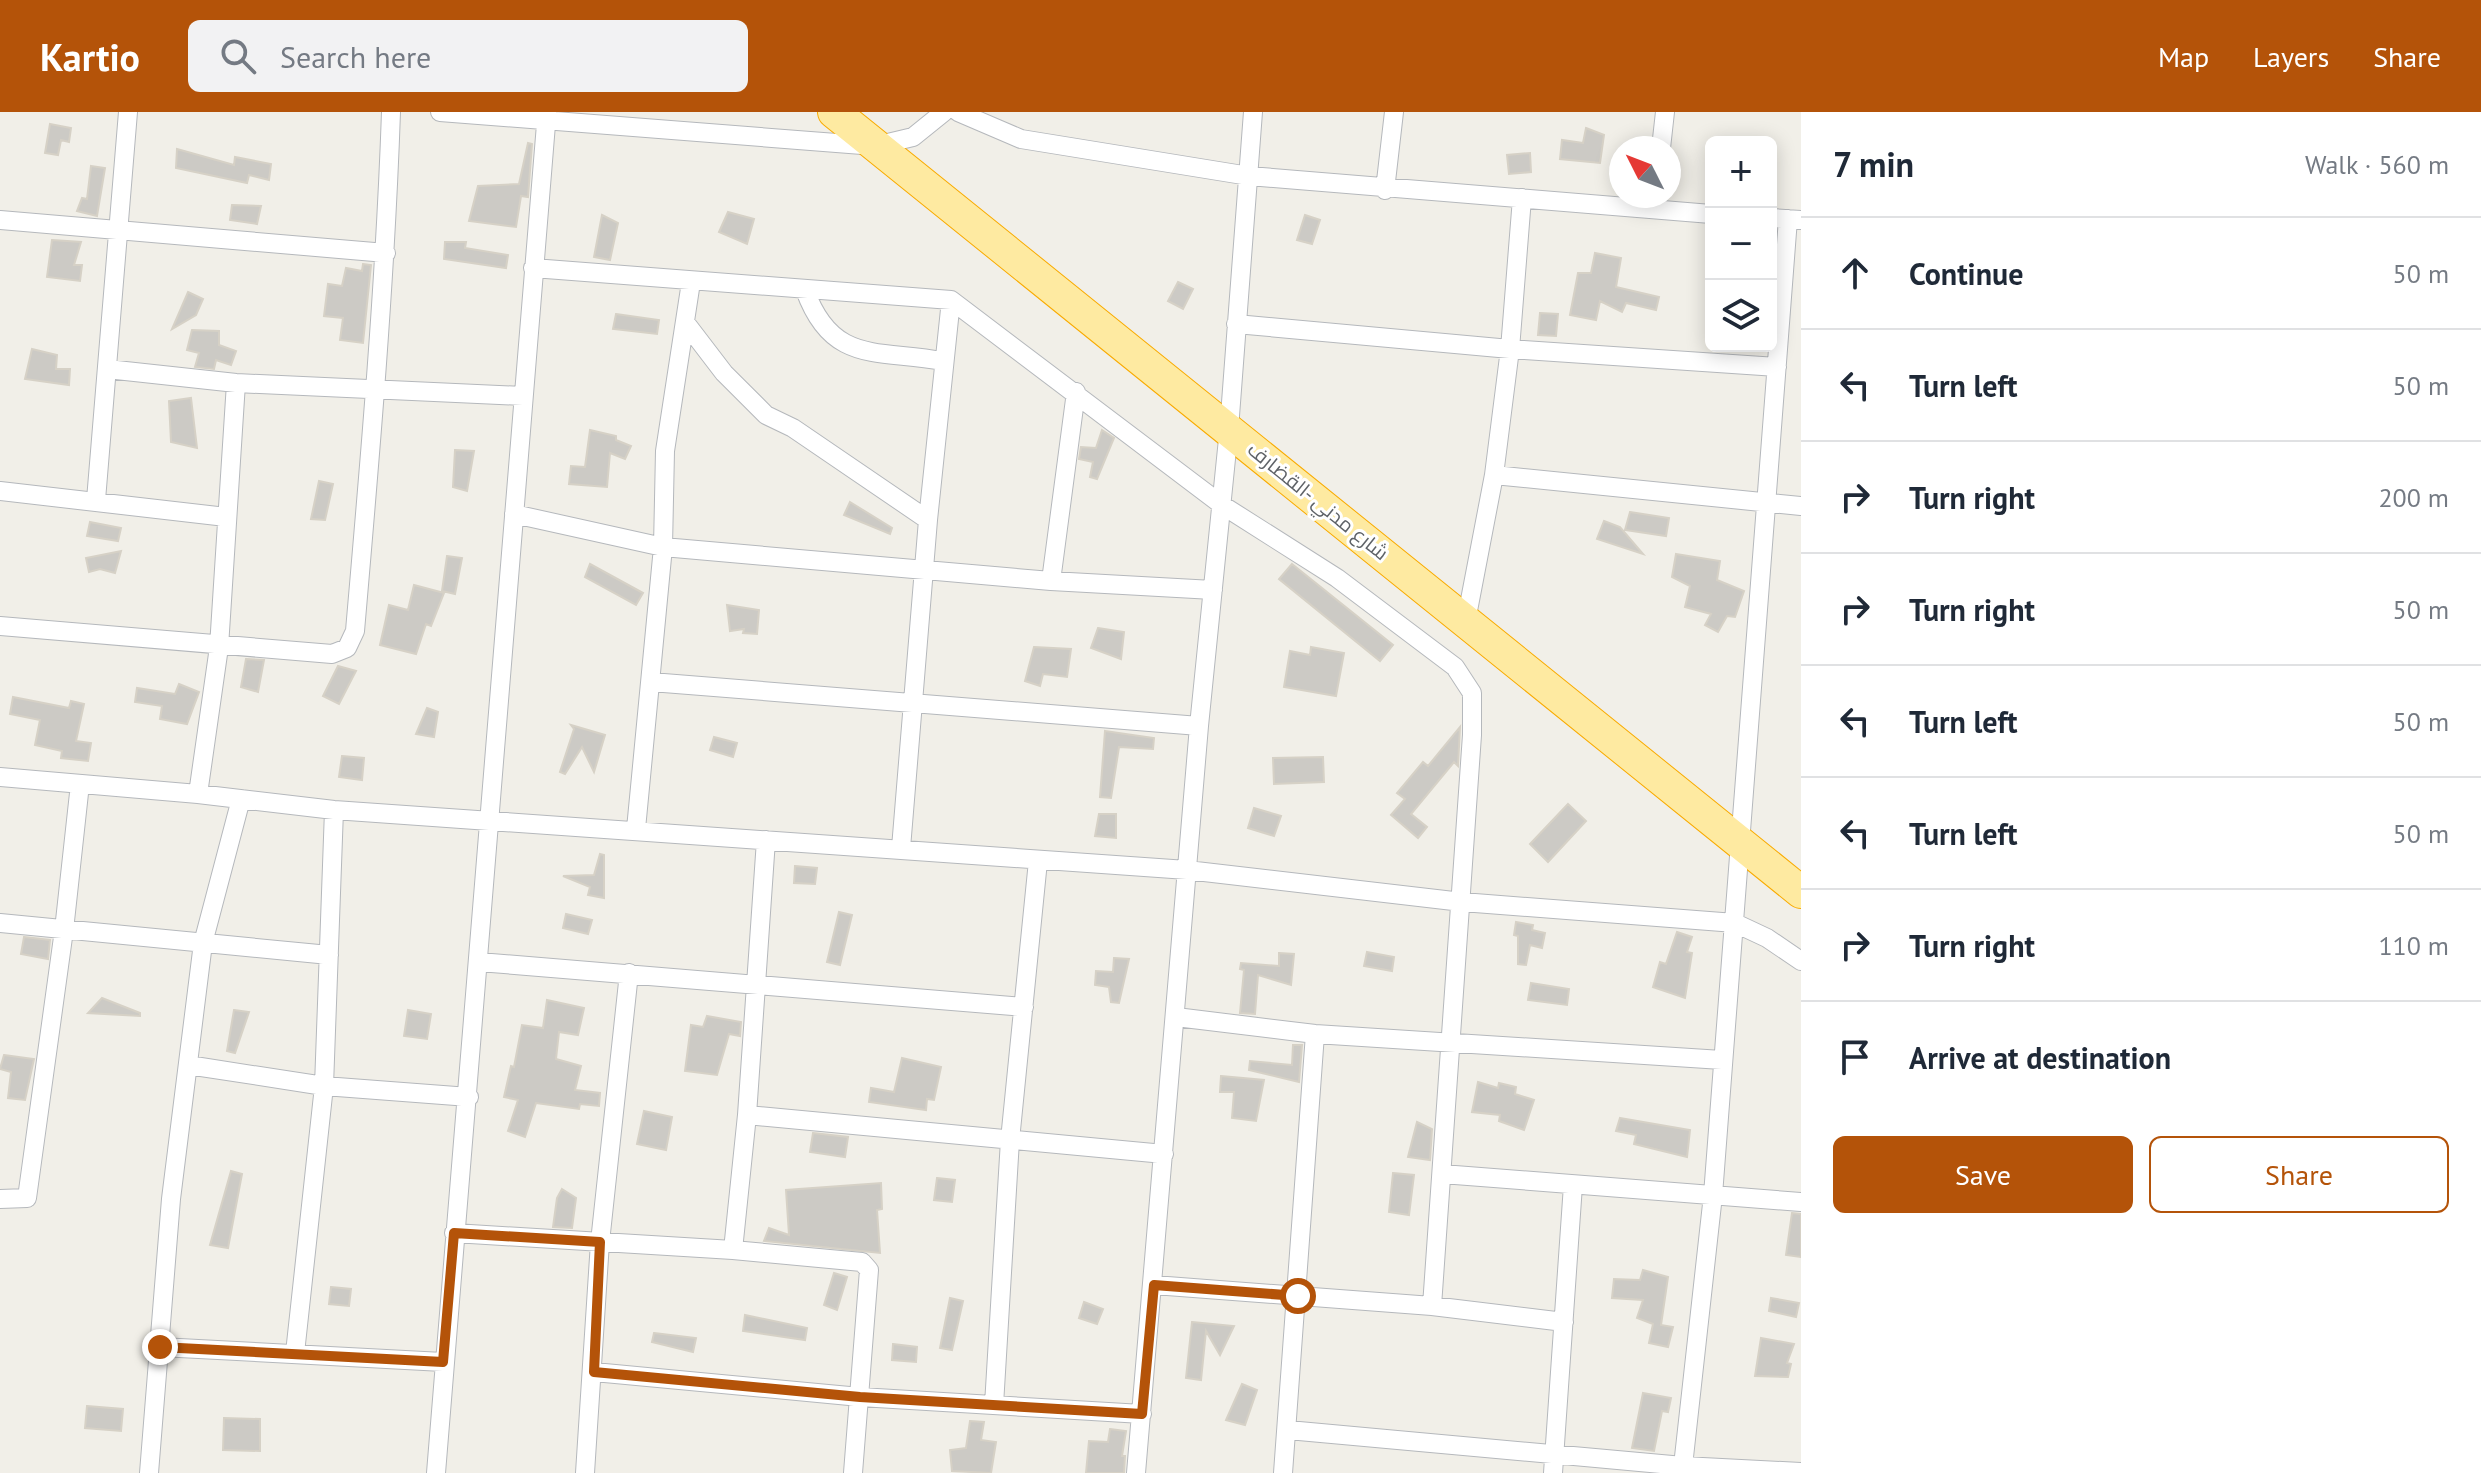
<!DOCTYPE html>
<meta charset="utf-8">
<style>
:root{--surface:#fff;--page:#f2f2f3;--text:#1f2937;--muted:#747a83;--line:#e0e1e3;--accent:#b45309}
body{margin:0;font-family:"PT Sans",Cairo,sans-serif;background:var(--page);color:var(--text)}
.controls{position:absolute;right:24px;top:24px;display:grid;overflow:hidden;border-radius:12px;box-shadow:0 4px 20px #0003}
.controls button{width:72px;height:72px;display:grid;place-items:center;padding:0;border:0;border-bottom:2px solid var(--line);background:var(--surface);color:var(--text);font:40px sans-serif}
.compass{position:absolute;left:1609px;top:24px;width:72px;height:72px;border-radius:50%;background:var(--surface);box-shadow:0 4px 20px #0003;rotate:312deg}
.stop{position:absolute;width:24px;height:24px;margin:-18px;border:6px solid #b45309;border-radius:50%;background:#fff}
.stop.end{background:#b45309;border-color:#fff;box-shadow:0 2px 8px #0008}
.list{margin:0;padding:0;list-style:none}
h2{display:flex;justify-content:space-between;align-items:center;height:104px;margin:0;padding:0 32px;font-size:34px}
h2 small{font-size:26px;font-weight:400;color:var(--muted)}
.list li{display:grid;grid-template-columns:52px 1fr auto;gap:24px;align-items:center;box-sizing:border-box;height:112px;padding:0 32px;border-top:2px solid var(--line)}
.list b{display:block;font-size:30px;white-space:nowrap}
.list em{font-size:26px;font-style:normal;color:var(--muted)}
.actions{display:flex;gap:16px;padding:24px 32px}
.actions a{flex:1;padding:18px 0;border:2px solid var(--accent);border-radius:12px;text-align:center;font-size:28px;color:var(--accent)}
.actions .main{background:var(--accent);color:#fff}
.icon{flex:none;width:44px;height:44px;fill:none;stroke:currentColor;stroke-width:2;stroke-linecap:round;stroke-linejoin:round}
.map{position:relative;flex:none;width:1801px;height:1361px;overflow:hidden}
header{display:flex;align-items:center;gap:48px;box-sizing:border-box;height:112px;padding:0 40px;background:var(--accent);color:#fff}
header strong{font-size:38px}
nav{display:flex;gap:44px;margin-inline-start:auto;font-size:28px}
.search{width:560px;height:72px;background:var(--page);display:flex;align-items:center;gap:20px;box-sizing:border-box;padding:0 28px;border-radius:12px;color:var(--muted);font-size:30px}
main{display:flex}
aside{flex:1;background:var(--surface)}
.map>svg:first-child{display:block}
.building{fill:#cccac5;stroke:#d6d1c6;stroke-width:2}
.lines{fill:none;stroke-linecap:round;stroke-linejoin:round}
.minor-casing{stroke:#b5b8bc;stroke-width:20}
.trunk-casing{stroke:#f9ab00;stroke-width:34}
.minor{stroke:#fff;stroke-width:18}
.trunk{stroke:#feeaa1;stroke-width:32}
.route{stroke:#b45309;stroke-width:10}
.labels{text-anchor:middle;stroke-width:6;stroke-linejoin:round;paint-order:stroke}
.street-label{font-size:20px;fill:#5f6368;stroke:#fff}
</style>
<header>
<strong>Kartio</strong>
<div class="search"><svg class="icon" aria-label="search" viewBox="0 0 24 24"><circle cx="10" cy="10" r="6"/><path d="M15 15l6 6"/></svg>Search here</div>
<nav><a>Map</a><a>Layers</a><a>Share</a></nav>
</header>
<main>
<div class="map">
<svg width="1801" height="1361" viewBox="0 0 1801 1361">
<rect width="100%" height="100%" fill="#f1efe8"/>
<path class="building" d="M 50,12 L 71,16 L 69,30 L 61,28 L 58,43 L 45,41 Z
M 1586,16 L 1604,23 L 1600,51 L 1560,47 L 1562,28 L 1583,31 Z
M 528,31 L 532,32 L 528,85 L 521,84 L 516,115 L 469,109 L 478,74 L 519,72 Z
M 177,37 L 234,53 L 235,45 L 271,52 L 269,68 L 249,63 L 247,71 L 176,56 Z
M 1530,41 L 1531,60 L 1509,62 L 1507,43 Z
M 91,54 L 105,56 L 97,104 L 77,99 L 82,86 L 87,87 Z
M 232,93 L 261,94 L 257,112 L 230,108 Z
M 728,100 L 754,107 L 747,132 L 719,120 Z
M 602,103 L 618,111 L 610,148 L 594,145 Z
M 1305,103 L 1320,108 L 1312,132 L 1297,128 Z
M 52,128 L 81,130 L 74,153 L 82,153 L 80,169 L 47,165 Z
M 445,130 L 466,130 L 465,136 L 508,143 L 506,156 L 444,147 Z
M 1595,141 L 1621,146 L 1616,175 L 1659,185 L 1656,198 L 1626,191 L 1622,200 L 1600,189 L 1596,208 L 1570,203 L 1578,161 L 1591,161 Z
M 363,152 L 371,153 L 363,231 L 340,228 L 343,206 L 324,204 L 328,172 L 342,174 L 346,156 L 362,159 Z
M 1178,170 L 1193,177 L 1183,197 L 1168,189 Z
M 188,180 L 203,187 L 196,203 L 172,217 Z
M 1540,201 L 1558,202 L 1556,224 L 1538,223 Z
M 616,202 L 659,208 L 657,222 L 613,217 Z
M 192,218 L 219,219 L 219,233 L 236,239 L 231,253 L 216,248 L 214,257 L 195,255 L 199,241 L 187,238 Z
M 32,237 L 57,243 L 56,257 L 70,257 L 69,273 L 25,267 Z
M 191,286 L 197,336 L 171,330 L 169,289 Z
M 590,318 L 616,324 L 616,328 L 631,334 L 625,347 L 610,341 L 607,375 L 569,372 L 571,354 L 585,355 Z
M 1102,318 L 1114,326 L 1097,367 L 1090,365 L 1093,350 L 1079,347 L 1081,335 L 1096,336 Z
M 455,338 L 474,339 L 467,379 L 453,375 Z
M 319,369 L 333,372 L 325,408 L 311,407 Z
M 850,390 L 892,416 L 890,422 L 844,403 Z
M 1630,400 L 1669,406 L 1666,424 L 1625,418 Z
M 1604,409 L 1620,415 L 1643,442 L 1597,427 Z
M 90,410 L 121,416 L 118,429 L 87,424 Z
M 121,439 L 115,461 L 100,457 L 89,460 L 86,446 Z
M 1676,442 L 1720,449 L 1717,468 L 1744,479 L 1735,505 L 1727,504 L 1718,520 L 1705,513 L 1711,502 L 1685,495 L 1690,474 L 1672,465 Z
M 447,444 L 462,446 L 455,482 L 442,479 Z
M 590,452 L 643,481 L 636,493 L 585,465 Z
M 1292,452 L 1393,533 L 1380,549 L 1279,467 Z
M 414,473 L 444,481 L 431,514 L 426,512 L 416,542 L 380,533 L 389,493 L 408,498 Z
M 727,493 L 759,498 L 757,522 L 743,521 L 744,517 L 730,519 Z
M 1098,516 L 1124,520 L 1121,547 L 1091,536 Z
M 1034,535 L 1071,537 L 1067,565 L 1043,562 L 1040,574 L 1025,569 Z
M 1311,535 L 1344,541 L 1336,584 L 1284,575 L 1290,539 L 1310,543 Z
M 246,547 L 264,548 L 258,580 L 241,575 Z
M 338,554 L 356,559 L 339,592 L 323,584 Z
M 179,572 L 199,580 L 187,612 L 160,607 L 162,594 L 135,590 L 137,576 L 175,582 Z
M 13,585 L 69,596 L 71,589 L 84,592 L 76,629 L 91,631 L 88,649 L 61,646 L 62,639 L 35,633 L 40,608 L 10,602 Z
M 427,596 L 438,600 L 434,625 L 416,622 Z
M 571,613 L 605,623 L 594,660 L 582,635 L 565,662 L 560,660 L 574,617 Z
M 1460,615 L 1458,654 L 1454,650 L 1411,702 L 1427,715 L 1418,726 L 1391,703 L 1405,687 L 1397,681 L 1423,650 L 1428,654 Z
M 1105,619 L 1154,626 L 1153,637 L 1119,635 L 1111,686 L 1100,685 Z
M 714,625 L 737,631 L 733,645 L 710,638 Z
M 342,644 L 364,646 L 362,668 L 339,665 Z
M 1323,645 L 1324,670 L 1274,672 L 1273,646 Z
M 1568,692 L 1586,709 L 1548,750 L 1530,732 Z
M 1254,696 L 1281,704 L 1274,724 L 1248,716 Z
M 1099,702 L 1116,702 L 1116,726 L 1095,724 Z
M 600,742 L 604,743 L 604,786 L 588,783 L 590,775 L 563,764 L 594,763 Z
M 795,754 L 817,756 L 815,772 L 794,771 Z
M 839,800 L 852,803 L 840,853 L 827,850 Z
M 566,802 L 592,808 L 588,822 L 563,816 Z
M 1516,810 L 1533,813 L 1532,818 L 1545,821 L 1542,836 L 1530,833 L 1526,853 L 1518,852 L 1518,824 L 1514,823 Z
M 1677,820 L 1692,825 L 1687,840 L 1692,841 L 1685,886 L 1653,875 L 1660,850 L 1666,852 Z
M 24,825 L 50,828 L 48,847 L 21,842 Z
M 1367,840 L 1394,845 L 1392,859 L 1364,854 Z
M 1279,841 L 1294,842 L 1291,873 L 1258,863 L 1255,902 L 1240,901 L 1244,858 L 1240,857 L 1241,851 L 1279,854 Z
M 1114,846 L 1129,847 L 1119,891 L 1111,890 L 1109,875 L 1095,873 L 1096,859 L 1113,860 Z
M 1531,871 L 1569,877 L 1567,893 L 1528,888 Z
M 102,886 L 140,901 L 140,904 L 88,901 Z
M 547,888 L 584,896 L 578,923 L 559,920 L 556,947 L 581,954 L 575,978 L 600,981 L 599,994 L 580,992 L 579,997 L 536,991 L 525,1025 L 508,1019 L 518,988 L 504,985 L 511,954 L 514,955 L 522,913 L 543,916 Z
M 234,898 L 249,900 L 235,941 L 227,939 Z
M 408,898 L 431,902 L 427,927 L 404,924 Z
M 707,904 L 741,910 L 740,924 L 729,922 L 717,963 L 685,959 L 691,913 L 703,915 Z
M 1293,933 L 1302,933 L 1299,970 L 1249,958 L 1250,949 L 1292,953 Z
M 4,943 L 34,947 L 25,988 L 8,986 L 11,960 L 0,957 Z
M 902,946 L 941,955 L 934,988 L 927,987 L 926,998 L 869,990 L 871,976 L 894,980 Z
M 1221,964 L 1264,968 L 1256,1009 L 1232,1006 L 1234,980 L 1220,980 Z
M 1478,970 L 1498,976 L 1499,971 L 1516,975 L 1515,982 L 1534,988 L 1524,1018 L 1499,1009 L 1500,1003 L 1472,1000 Z
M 644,999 L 672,1005 L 666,1038 L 637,1032 Z
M 1620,1006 L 1690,1018 L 1687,1045 L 1634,1032 L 1636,1023 L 1616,1019 Z
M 1417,1010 L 1432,1017 L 1430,1048 L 1408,1045 Z
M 813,1021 L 848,1025 L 845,1045 L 810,1040 Z
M 231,1059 L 242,1062 L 228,1136 L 210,1133 Z
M 1393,1061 L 1414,1063 L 1409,1103 L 1389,1100 Z
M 937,1066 L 955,1068 L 952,1090 L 934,1088 Z
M 881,1071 L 882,1097 L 877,1098 L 880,1141 L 764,1129 L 769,1116 L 789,1123 L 786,1078 Z
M 562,1077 L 576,1086 L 572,1116 L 553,1115 L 557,1086 Z
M 1792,1101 L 1801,1102 L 1801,1145 L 1786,1143 Z
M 1643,1158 L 1668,1165 L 1661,1213 L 1673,1215 L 1668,1235 L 1649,1231 L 1653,1212 L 1637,1206 L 1643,1188 L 1612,1186 L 1614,1167 L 1640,1168 Z
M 834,1161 L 847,1165 L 837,1198 L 824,1193 Z
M 331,1175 L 351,1177 L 349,1194 L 329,1192 Z
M 950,1186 L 963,1189 L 952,1238 L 940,1236 Z
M 1771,1186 L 1799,1191 L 1796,1205 L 1769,1199 Z
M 1084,1190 L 1103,1197 L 1097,1212 L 1079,1206 Z
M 745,1203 L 807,1216 L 805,1228 L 743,1219 Z
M 1192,1210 L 1234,1214 L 1220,1243 L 1206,1219 L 1201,1268 L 1186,1266 Z
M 654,1221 L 696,1226 L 693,1240 L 652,1230 Z
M 1761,1226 L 1794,1232 L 1787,1251 L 1791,1252 L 1788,1265 L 1755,1264 Z
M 893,1232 L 917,1235 L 916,1250 L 892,1248 Z
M 1242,1272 L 1257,1278 L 1245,1313 L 1226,1308 Z
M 1643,1281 L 1671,1286 L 1668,1300 L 1662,1299 L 1654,1339 L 1632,1336 Z
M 87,1294 L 123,1297 L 121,1319 L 85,1316 Z
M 224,1306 L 260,1307 L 260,1339 L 223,1338 Z
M 970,1309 L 984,1310 L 981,1328 L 996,1330 L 991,1361 L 952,1359 L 950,1338 L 966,1336 Z
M 1110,1317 L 1126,1319 L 1122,1344 L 1125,1344 L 1124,1361 L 1086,1361 L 1089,1329 L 1108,1330 Z"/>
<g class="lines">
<defs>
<path id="minor" d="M 440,0 L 875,34 L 913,25 L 944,0
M 958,0 L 1021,27 L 1249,64 L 1711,102
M 1661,36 L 1665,0
M 1385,78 L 1394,0
M 1771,106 L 1801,108
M 0,108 L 386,141
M 533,156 L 951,188 L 1222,393 L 1337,466 L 1455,555 L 1472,581 L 1472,623 L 1432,1194
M 805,178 C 832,253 878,237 942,249
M 685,210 L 724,261 L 766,303 L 793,316 L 928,408
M 1236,212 L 1510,237 L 1777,255
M 107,257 L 236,271 L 523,284
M 1494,363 L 1801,394
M 0,379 L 226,405
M 96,388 L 128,0
M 514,402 L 663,435 L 1051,469 L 1213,478
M 1051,469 L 1076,280
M 1466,509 L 1494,363 L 1510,237 L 1522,86
M 0,514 L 332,542 L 347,536 L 355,519 C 370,346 385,174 391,0
M 651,570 L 1199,614
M 0,665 L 198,682 L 334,698 L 1187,758 L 1462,790 L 1735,811 L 1767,826 L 1801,849
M 198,682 L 219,535 L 236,271
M 636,717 L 663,435 L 665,339 L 691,170
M 901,736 L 928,408 L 951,188
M 0,811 L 329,843
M 479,850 L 1024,895
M 1176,905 L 1315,922 L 1722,948
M 188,953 L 324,974 L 469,985
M 747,1003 L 1164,1042
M 1442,1062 L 1801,1090
M 0,1087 L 27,1086 L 64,818 L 80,672
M 454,1121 L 733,1138 L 862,1150 L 869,1158 L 853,1361
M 733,1138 L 747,1003 L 766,728
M 1154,1173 L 1432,1194 L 1564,1210
M 160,1235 L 443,1250
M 295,1241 L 324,974 L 334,698
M 594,1260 L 860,1285 L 1142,1302
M 994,1293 L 1010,1028 L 1038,749
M 1288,1318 L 1683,1354 L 1801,1360
M 1683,1354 L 1713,1083 L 1788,107
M 149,1361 L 171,1087 L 203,831 L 241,687
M 436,1361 L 547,0
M 585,1361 L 600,1130 L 629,861
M 1136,1361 L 1199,614 L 1229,317 L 1253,0
M 1283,1361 L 1315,922
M 1553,1361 L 1573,1073"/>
<path id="trunk" d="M 834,0 L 1801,780"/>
</defs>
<use href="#minor" class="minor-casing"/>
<use href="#trunk" class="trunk-casing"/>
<use href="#minor" class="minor"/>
<use href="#trunk" class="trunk"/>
</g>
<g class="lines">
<path class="route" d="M 160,1235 L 443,1250 L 454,1121 L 600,1130 L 594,1260 L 860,1285 L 1142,1302 L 1154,1173 L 1298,1184"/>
</g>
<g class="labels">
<g class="street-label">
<text transform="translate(1318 389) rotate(39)" y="7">شارع مدني -القضارف</text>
</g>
</g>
</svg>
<div class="controls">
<button>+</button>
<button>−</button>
<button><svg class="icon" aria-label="layers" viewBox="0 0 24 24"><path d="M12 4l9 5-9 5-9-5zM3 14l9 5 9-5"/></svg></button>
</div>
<svg class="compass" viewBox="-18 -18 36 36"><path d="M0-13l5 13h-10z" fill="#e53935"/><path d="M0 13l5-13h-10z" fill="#747a83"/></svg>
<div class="stop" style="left:1298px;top:1184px"></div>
<div class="stop end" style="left:160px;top:1235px"></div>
</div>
<aside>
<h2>7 min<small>Walk · 560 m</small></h2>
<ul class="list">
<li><svg class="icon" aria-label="ahead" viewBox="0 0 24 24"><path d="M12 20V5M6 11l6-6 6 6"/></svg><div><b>Continue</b></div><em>50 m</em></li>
<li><svg class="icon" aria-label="left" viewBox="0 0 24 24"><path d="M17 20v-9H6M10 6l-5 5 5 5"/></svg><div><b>Turn left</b></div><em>50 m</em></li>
<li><svg class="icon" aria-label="right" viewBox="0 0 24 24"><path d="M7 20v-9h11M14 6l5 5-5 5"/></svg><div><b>Turn right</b></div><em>200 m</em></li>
<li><svg class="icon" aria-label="right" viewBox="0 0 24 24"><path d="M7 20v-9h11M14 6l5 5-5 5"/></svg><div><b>Turn right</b></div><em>50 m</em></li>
<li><svg class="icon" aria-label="left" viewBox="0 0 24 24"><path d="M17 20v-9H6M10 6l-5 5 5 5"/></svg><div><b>Turn left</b></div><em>50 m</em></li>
<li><svg class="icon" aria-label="left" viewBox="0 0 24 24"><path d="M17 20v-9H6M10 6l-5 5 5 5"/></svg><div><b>Turn left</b></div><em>50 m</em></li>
<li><svg class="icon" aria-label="right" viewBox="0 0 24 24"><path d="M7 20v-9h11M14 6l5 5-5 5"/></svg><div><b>Turn right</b></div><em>110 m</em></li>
<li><svg class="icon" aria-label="arrive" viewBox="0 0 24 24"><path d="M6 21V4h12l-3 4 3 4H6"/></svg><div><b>Arrive at destination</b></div></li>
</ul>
<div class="actions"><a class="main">Save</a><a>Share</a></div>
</aside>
</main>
